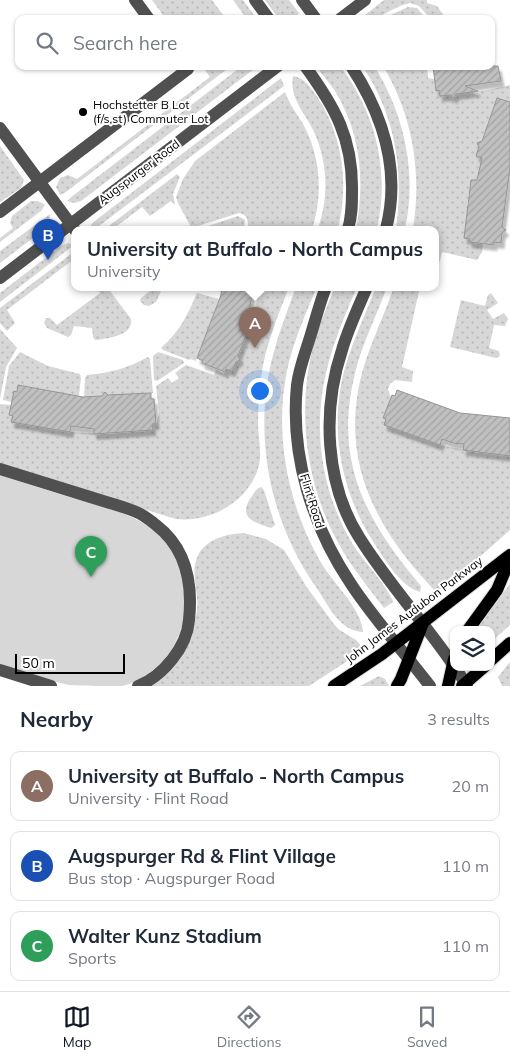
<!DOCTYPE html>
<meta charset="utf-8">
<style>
:root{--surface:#fff;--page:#f2f2f3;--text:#1f2937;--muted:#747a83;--line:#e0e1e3;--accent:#111827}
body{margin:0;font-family:Mulish,sans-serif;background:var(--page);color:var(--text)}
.controls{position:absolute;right:15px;bottom:15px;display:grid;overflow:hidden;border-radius:10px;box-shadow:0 1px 4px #0004}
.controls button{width:45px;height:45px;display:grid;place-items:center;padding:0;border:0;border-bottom:1px solid var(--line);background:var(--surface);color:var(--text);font:25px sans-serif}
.scale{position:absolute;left:15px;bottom:12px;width:110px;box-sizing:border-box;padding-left:5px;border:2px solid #000;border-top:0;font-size:14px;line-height:18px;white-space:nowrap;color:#000;-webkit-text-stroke:4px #fff;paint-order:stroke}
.you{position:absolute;left:259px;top:390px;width:18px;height:18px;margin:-12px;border:4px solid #fff;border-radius:50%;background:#1a73e8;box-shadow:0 0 0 8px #1a73e833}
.badge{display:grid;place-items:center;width:32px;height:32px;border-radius:50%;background:var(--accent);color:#fff;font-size:16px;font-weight:700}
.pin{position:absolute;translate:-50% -41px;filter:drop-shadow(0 1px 2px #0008)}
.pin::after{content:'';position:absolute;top:26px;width:18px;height:15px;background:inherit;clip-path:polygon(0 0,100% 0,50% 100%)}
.popup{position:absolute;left:71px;top:226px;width:368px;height:65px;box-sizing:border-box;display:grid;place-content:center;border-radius:10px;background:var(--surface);filter:drop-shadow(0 1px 4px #0005);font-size:16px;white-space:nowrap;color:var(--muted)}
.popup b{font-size:19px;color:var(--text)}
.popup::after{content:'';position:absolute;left:50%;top:100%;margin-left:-10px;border:10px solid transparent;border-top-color:var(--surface)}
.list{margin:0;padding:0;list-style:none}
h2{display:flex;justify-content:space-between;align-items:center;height:65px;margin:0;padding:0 20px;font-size:21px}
h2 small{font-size:16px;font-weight:400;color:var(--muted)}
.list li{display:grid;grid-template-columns:32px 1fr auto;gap:15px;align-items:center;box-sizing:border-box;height:70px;margin:0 10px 10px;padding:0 10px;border:1px solid var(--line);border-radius:10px}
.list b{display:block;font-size:19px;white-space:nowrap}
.list p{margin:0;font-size:16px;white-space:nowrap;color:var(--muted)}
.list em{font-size:16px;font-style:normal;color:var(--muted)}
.icon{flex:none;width:28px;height:28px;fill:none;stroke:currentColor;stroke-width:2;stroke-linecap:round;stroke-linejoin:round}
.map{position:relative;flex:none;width:510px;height:686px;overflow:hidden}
.search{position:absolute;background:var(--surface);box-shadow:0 1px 4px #0004;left:15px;right:15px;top:15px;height:55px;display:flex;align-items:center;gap:12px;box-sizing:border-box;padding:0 18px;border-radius:10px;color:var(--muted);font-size:19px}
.sheet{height:305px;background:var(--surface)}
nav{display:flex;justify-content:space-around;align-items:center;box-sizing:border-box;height:70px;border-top:1px solid var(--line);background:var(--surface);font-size:14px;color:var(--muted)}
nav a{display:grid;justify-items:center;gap:2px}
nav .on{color:var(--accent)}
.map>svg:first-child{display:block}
.grass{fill:url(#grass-dots)}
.green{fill:#d7d7d7}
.building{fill:url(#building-hatch);stroke:#949494;filter:url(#shadow)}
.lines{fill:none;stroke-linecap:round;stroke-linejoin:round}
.major-casing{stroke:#dbdbdb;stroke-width:14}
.minor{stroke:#505050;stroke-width:12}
.major{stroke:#000;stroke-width:12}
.poi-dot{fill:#000;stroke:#fff;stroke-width:2}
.labels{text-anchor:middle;stroke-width:4;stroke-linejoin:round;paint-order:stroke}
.poi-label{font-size:12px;fill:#000;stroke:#fff;text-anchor:start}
.street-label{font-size:12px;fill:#000;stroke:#fff}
</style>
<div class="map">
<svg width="510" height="686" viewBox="0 0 510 686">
<defs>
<pattern id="grass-dots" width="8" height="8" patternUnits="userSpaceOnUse" patternTransform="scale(1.25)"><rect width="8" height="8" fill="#d7d7d7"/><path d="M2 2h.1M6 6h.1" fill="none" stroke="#b7b7b7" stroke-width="1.8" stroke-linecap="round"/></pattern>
<pattern id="building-hatch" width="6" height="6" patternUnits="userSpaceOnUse" patternTransform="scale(1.25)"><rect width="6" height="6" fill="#c0c0c0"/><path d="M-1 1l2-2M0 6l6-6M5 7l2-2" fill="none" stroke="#a3a3a3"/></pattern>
<filter id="shadow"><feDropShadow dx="3" dy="5.5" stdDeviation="1" flood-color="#0004"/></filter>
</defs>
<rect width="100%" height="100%" fill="#fff"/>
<path class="grass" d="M 152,0 L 212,0 L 226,19 L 166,19 Z
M 233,0 L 243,0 L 257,19 L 247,19 Z
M 265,0 L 289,0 L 299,13 L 294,19 L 279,19 Z
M 384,0 L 427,0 L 427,3 L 437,6 L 444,16 L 442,19 L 431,19 L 419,6 L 410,3 L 400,6 L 374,19 L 360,19 Z
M 408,7 L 417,8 L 426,19 L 382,19 Z
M 202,66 L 231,66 L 66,192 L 60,195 L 56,187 L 60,178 L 68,175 L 77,179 L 210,77 Z
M 242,66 L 258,66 L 81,201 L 74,203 L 67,201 L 70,198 Z
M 316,66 L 340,66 C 376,113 390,171 377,229 L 356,229 C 365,181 361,133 335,91 C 329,82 322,75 316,66 Z
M 362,66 L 374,66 L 376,69 C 405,117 417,174 405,229 L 396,229 C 404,172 396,115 362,66 Z
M 383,66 L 427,66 L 428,78 L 434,79 L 436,90 L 439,90 L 440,96 L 488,90 L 510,85 L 510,102 L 503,100 L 502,103 L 496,101 L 487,125 L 493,128 L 491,133 L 485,131 L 476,156 L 482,158 L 481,161 L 485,163 L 482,178 L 477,178 L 477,180 L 471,180 L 467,206 L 474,207 L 473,213 L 467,212 L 464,238 L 470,239 L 470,242 L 483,244 L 482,252 L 477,260 L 442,252 L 440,261 L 435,263 L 435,229 L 413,229 C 422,172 413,116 383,66 Z
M 293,76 C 305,78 309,86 316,95 C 343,135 349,183 338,229 L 318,229 C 329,197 328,163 314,132 C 305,112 289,99 293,76 Z
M 281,78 L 284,86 L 95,229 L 90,229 L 91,225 L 96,220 Z
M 285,92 C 289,104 298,115 304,126 C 321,158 323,196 312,229 L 248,228 C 248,220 248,215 239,213 L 195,227 L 191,227 L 178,203 L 176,197 L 183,179 L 195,161 Z
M 0,146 L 24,180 L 21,188 L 0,202 Z
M 177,174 L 180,177 L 173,194 L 175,205 L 171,201 L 150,216 L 142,207 L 113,229 L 105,229 Z
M 31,201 L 38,201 L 45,205 L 41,211 L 0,242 L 0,238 L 13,228 L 10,223 L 12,216 Z
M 50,214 L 50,221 L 46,228 L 0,263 L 0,251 Z
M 238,216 L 245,220 L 244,228 L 237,227 L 236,229 L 199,229 Z
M 68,243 L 74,245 L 0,302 L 0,293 L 61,246 Z
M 75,251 L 75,260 L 74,259 L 7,310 L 15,323 L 7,331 L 0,323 L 0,308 Z
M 95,287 L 107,287 L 131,319 C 133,336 108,338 95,340 L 93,337 L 92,328 L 74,326 L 71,335 L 68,337 L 47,328 L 44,323 L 46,318 L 50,318 L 57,325 L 100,293 Z
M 155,287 L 162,287 L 162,289 L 156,302 L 149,306 L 144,305 L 140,301 L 141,298 Z
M 260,287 L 289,287 C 278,316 265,346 261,378 C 259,393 258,408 258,423 C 258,437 262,452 259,465 C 250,501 211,523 176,519 L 0,465 L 0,404 L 11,405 L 9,415 L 13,416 L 11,422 L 38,427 L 39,420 L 44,427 L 70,432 L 105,434 L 153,430 L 153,424 L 157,423 L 159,412 L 156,386 L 168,378 L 172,383 L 179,378 L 175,373 L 186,365 L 214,375 L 216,370 L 224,374 L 226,369 L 232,371 L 242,347 L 236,344 L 238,338 L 244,340 L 253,316 Z
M 296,287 L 317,287 C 307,310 297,334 290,358 C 272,427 286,501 320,561 C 332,582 362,609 363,632 C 340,631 329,607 318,590 C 270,523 252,436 273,355 C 279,332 288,309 296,287 Z
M 335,287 L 357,287 C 345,315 333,343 326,373 C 313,428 321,487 348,536 C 360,559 381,577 392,599 L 393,602 L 384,608 C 369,588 352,568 340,546 C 304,484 295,402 317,333 C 322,317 329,302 335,287 Z
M 376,287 L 387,287 C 378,312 366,336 358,362 C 331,456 362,516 421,586 L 420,592 C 401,586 387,563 376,546 C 339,491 327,421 348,358 C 356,334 367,310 376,287 Z
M 394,287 L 420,287 L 402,367 L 413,371 L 412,382 L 395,380 L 390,384 L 388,389 L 391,398 L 383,418 L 386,419 L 385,425 L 440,445 L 474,452 L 510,456 L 510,530 L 449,584 L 435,591 C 376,529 339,461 362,373 C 370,344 384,316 394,287 Z
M 197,293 L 219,299 L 196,361 L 191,359 L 189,360 L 163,350 L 161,348 C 180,331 187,316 197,293 Z
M 491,293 L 498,303 L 487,310 L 493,319 L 504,313 L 508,319 L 505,326 L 494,325 L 489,348 L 499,351 L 500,356 L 496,358 L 450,347 L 461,300 L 485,306 L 488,295 Z
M 0,329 L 17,348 L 6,367 L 0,399 Z
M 20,352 L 48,366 L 80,374 L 81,378 L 79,396 L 18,385 L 17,392 L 14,391 L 12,402 L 3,400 L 9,366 Z
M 158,352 L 183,360 L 184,363 L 157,381 L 154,380 L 153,356 Z
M 148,357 L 150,359 L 153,393 L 84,397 L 85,378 L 87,375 C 110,373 128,368 148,357 Z
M 261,487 L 264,490 L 275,525 L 271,528 C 255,523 238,518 250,499 C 254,494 255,489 261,487 Z
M 244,533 L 266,539 L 284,550 L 306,586 L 333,623 L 338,629 L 356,640 L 361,646 L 360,648 L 352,658 L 309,686 L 148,686 C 159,671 169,657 180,642 C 184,636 190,630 193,624 C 206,599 184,572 202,549 C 213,537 228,534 244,533 Z
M 510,584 L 510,625 L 491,642 L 491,630 L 475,630 Z
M 510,662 L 510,686 L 502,686 L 498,677 Z
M 379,676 L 385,679 L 389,686 L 360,686 Z"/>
<path class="green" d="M 0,475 C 28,484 55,493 83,501 C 108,509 135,514 155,532 C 198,568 195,642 149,673 C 141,678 131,685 122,686 C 109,686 80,686 69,685 C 46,680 23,671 0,664 Z"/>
<path class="building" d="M 433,66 L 498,66 L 501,81 L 465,86 L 478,91 L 456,94 L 454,98 L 450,95 L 440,96 L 439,90 L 436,91 Z
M 497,98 L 510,102 L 510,168 L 502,227 L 506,230 L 502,233 L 501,243 L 494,242 L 494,245 L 469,242 L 470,239 L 464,238 L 471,180 L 477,180 L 482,158 L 476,156 L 479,147 L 477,143 L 482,141 Z
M 222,287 L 253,287 L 250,307 L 247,313 L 253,316 L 238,356 L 240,360 L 236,362 L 232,371 L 226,369 L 225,372 L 202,363 L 203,361 L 197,358 L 221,295 Z
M 18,385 L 83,397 L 102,396 L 105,392 L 108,395 L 151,393 L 151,399 L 154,399 L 156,424 L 152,424 L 153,430 L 94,434 L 94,429 L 71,426 L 70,432 L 11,422 L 13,416 L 9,415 L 14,391 L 17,392 Z
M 397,390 L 460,413 L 510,418 L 510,456 L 463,450 L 464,444 L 453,443 L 442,439 L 440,445 L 384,425 L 386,419 L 383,418 L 392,395 L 395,396 Z"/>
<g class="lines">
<defs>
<path id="major" d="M 468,630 L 497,590 L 510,559
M 491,660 L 510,643
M 334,686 L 382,654 L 510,555
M 397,686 L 401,679 L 423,623
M 448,686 L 454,659
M 462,686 L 484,667"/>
</defs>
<use href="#major" class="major-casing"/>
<path class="minor" d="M 135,0 L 149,19
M 255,0 L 269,19
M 302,0 L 316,19
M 340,19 L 365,0
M 305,66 C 335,107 353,139 352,191 C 352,204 352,216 348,229
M 351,66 C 383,115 401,171 386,229
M 0,128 L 75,230
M 0,212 L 188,69 L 186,66
M 0,278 L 278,66
M 326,287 C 320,302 316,318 311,334 C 306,351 299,368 297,385 C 290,455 312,526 351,584 C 374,619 404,652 430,686
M 367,287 C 358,308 348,329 342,350 C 322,410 325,483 359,537 C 387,582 424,622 454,666
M 0,469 C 29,478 58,487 87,496 C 102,501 119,505 134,511 C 142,514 150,520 156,525 C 186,548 193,583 189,620 C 187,647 163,676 138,686
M 455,667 L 467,686
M 0,670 L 51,686"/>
<use href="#major" class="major"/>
</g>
<circle class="poi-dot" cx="83" cy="112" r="5"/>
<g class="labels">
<g class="poi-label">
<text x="93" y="109">Hochstetter B Lot<tspan x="93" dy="14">(f/s,st) Commuter Lot</tspan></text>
</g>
<g class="street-label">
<text transform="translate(139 172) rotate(-37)" y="4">Augspurger Road</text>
<text transform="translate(312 501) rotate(73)" y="4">Flint Road</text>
<text transform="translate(414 610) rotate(-37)" y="4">John James Audubon Parkway</text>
</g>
</g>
</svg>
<div class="controls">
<button><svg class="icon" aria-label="layers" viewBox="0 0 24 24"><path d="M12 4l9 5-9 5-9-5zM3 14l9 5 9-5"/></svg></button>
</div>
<div class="scale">50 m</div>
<div class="you"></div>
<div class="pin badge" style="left:255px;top:348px;background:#8d6e63">A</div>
<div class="popup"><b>University at Buffalo - North Campus</b>University</div>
<div class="pin badge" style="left:48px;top:260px;background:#1a4fb4">B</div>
<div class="pin badge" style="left:91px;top:577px;background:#2e9e5b">C</div>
<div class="search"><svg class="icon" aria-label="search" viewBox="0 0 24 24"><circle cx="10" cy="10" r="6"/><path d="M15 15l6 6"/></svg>Search here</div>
</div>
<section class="sheet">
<h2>Nearby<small>3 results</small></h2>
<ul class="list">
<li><span class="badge" style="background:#8d6e63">A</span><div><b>University at Buffalo - North Campus</b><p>University · Flint Road</p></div><em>20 m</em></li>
<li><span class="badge" style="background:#1a4fb4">B</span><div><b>Augspurger Rd &amp; Flint Village</b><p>Bus stop · Augspurger Road</p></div><em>110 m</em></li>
<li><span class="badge" style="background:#2e9e5b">C</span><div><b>Walter Kunz Stadium</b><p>Sports</p></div><em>110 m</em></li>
</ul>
</section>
<nav>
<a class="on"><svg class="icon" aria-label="map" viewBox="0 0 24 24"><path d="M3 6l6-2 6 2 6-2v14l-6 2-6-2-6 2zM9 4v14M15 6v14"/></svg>Map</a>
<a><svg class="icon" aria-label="directions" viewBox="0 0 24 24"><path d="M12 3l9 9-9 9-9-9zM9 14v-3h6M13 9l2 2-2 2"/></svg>Directions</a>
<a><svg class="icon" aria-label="saved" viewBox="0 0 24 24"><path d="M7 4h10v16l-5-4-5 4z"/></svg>Saved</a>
</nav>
